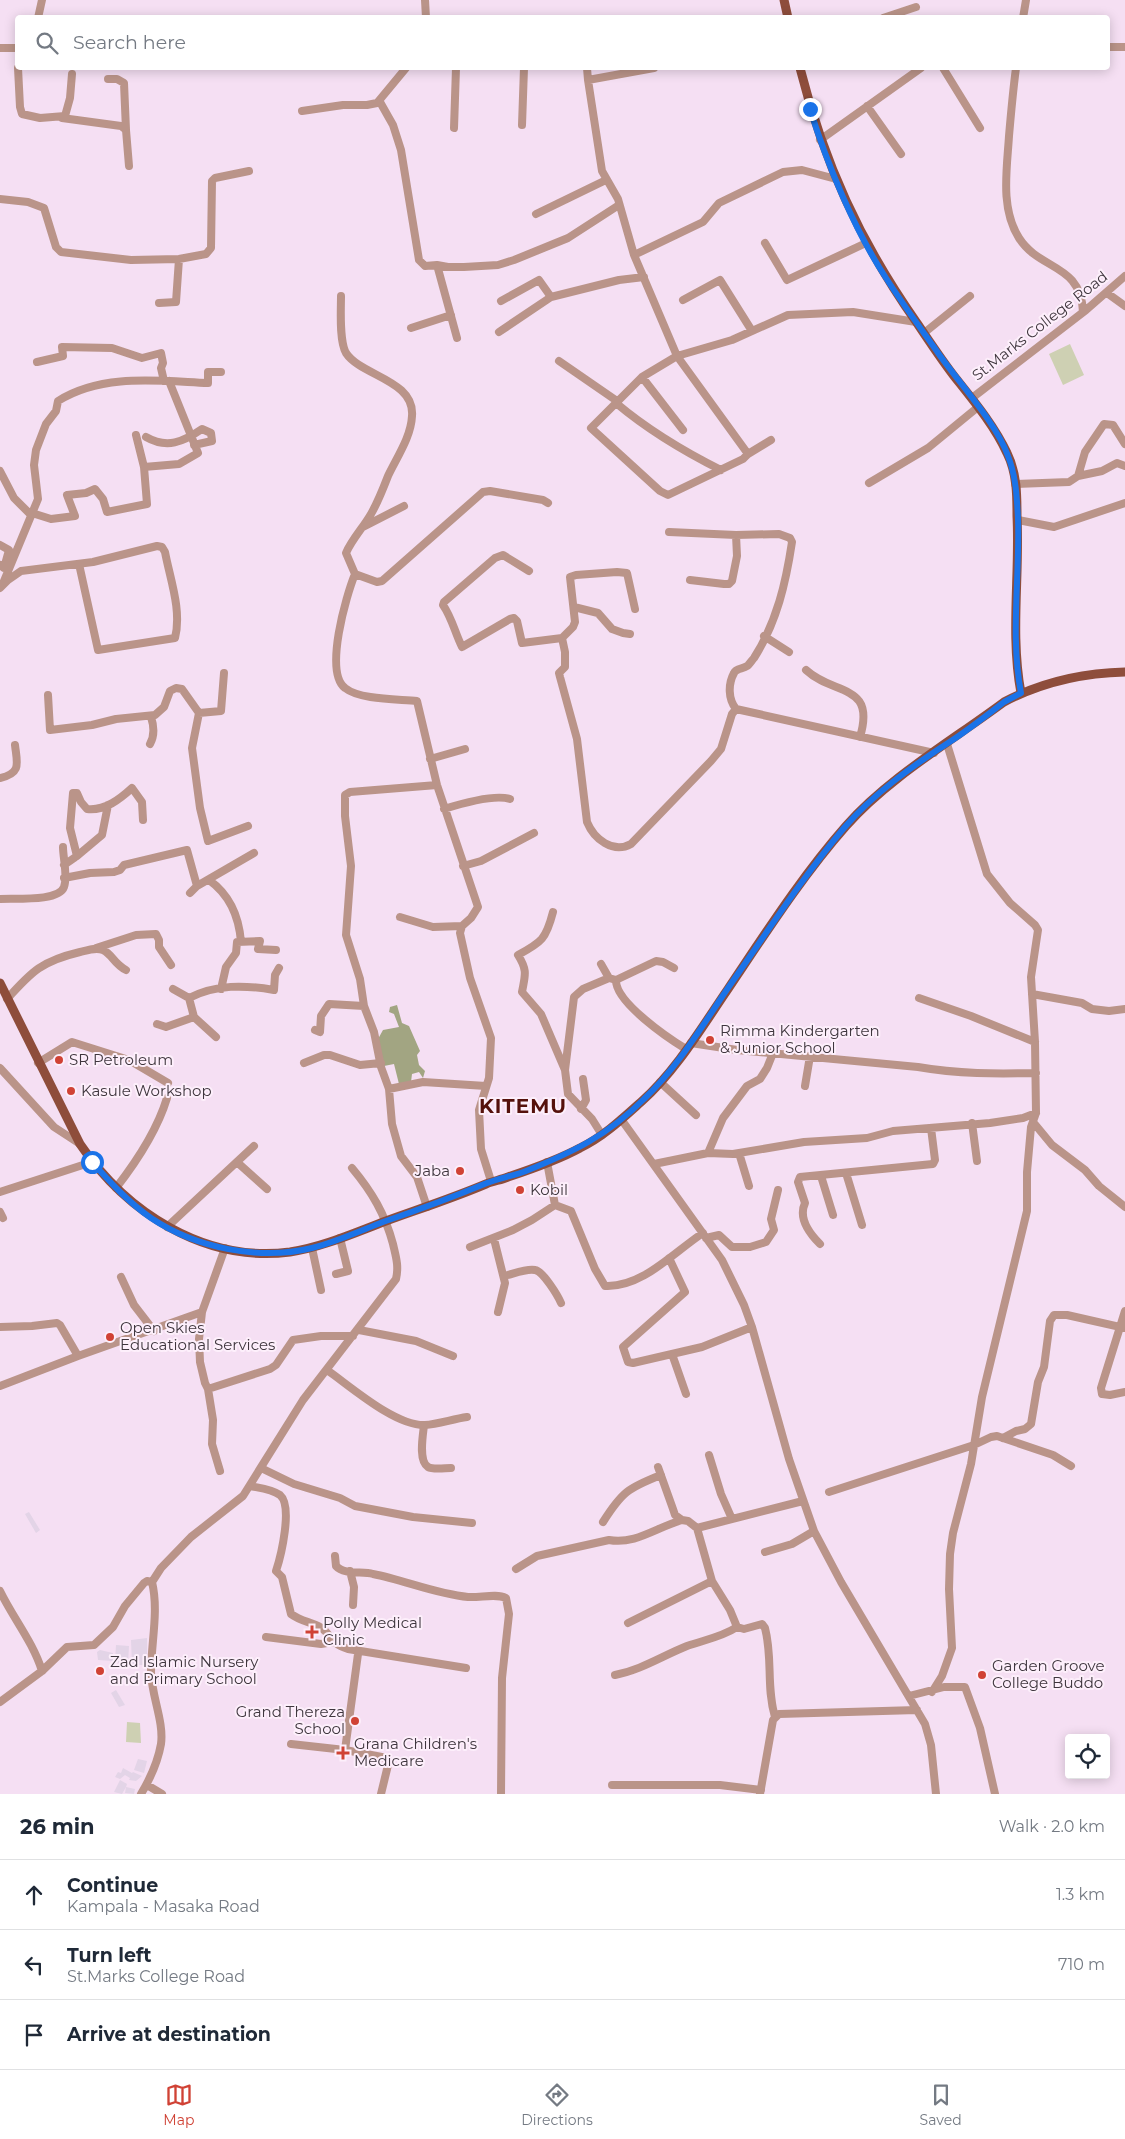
<!DOCTYPE html>
<meta charset="utf-8">
<style>
:root{--surface:#fff;--page:#f6f6f7;--text:#1f2937;--muted:#747a83;--line:#e0e1e3;--accent:#d04235}
body{margin:0;font-family:Montserrat,sans-serif;background:var(--page);color:var(--text)}
.controls{position:absolute;right:15px;bottom:15px;display:grid;overflow:hidden;border-radius:5px;box-shadow:0 2px 12px #0003}
.controls button{width:45px;height:45px;display:grid;place-items:center;padding:0;border:0;border-bottom:1px solid var(--line);background:var(--surface);color:var(--text);font:25px sans-serif}
.stop{position:absolute;width:15px;height:15px;margin:-11px;border:4px solid #1a73e8;border-radius:50%;background:#fff}
.stop.end{background:#1a73e8;border-color:#fff;box-shadow:0 1px 5px #0008}
.list{margin:0;padding:0;list-style:none}
h2{display:flex;justify-content:space-between;align-items:center;height:65px;margin:0;padding:0 20px;font-size:21px}
h2 small{font-size:16px;font-weight:400;color:var(--muted)}
.list li{display:grid;grid-template-columns:32px 1fr auto;gap:15px;align-items:center;box-sizing:border-box;height:70px;padding:0 20px;border-top:1px solid var(--line)}
.list b{display:block;font-size:19px;white-space:nowrap}
.list p{margin:0;font-size:16px;white-space:nowrap;color:var(--muted)}
.list em{font-size:16px;font-style:normal;color:var(--muted)}
.icon{flex:none;width:28px;height:28px;fill:none;stroke:currentColor;stroke-width:2;stroke-linecap:round;stroke-linejoin:round}
.map{position:relative;flex:none;width:1125px;height:1794px;overflow:hidden}
.search{position:absolute;background:var(--surface);box-shadow:0 2px 12px #0003;left:15px;right:15px;top:15px;height:55px;display:flex;align-items:center;gap:12px;box-sizing:border-box;padding:0 18px;border-radius:5px;color:var(--muted);font-size:19px}
.sheet{height:275px;background:var(--surface)}
nav{display:flex;justify-content:space-around;align-items:center;box-sizing:border-box;height:70px;border-top:1px solid var(--line);background:var(--surface);font-size:14px;color:var(--muted)}
nav a{display:grid;justify-items:center;gap:2px}
nav .on{color:var(--accent)}
.map>svg:first-child{display:block}
.commercial{fill:#e3d4e7}
.green{fill:#ced0b3}
.forest{fill:#a2a582}
.lines{fill:none;stroke-linecap:round;stroke-linejoin:round}
.minor{stroke:#ba9489;stroke-width:8}
.major{stroke:#8e4d3b;stroke-width:9}
.route{stroke:#1a73e8;stroke-width:6}
.poi-dot{fill:#d04235;stroke:#fdeffb;stroke-width:2}
.labels{text-anchor:middle;stroke-width:4;stroke-linejoin:round;paint-order:stroke}
.street-label{font-size:15px;fill:#3f363e;stroke:#fdeffb}
.poi-label{font-size:15px;fill:#3f363e;stroke:#fdeffb;text-anchor:start}
.district-label{font-size:20px;font-weight:bold;letter-spacing:1px;fill:#55110c;stroke:#fdeffb}
</style>
<div class="map">
<svg width="1125" height="1794" viewBox="0 0 1125 1794">
<rect width="100%" height="100%" fill="#f5dff3"/>
<path class="commercial" d="M 29,1512 L 40,1530 L 36,1533 L 25,1514 Z
M 147,1638 L 147,1654 L 143,1654 L 144,1665 L 132,1665 L 131,1640 Z
M 116,1645 L 129,1646 L 128,1664 L 115,1662 Z
M 100,1650 L 113,1653 L 113,1661 L 98,1660 L 97,1652 Z
M 116,1690 L 125,1705 L 119,1707 L 111,1693 Z
M 138,1759 L 147,1761 L 144,1773 L 134,1770 Z
M 123,1768 L 132,1773 L 133,1772 L 142,1776 L 136,1781 L 129,1780 L 130,1778 L 125,1775 L 120,1779 L 115,1777 L 118,1772 L 121,1773 Z
M 120,1780 L 127,1784 L 126,1787 L 135,1789 L 134,1794 L 125,1793 L 126,1787 L 122,1794 L 114,1792 Z"/>
<path class="green" d="M 1070,344 L 1084,375 L 1063,385 L 1049,354 Z
M 127,1722 L 140,1723 L 141,1743 L 126,1742 Z"/>
<path class="forest" d="M 397,1005 L 402,1023 L 409,1026 L 420,1051 L 417,1055 L 419,1065 L 425,1071 L 423,1078 L 419,1072 L 412,1074 L 411,1082 L 399,1084 L 394,1064 L 384,1066 L 378,1039 L 383,1030 L 399,1027 L 394,1014 L 389,1012 L 390,1007 Z"/>
<g class="lines">
<path class="minor" d="M 425,0 L 426,18
M 38,18 L 42,0
M 883,18 L 916,7
M 1023,18 L 1026,0
M 1108,47 L 1125,47
M 0,48 L 18,48
M 18,68 L 20,107 L 22,114 L 40,118 L 65,116 L 70,98 L 72,74
M 587,68 L 588,80
M 943,68 L 980,128
M 1016,68 C 1013,90 1011,113 1009,136 C 1007,169 1000,208 1019,238 C 1040,271 1081,263 1083,312
M 108,79 L 117,79 L 124,83 L 126,130
M 380,102 L 393,125 L 401,150 L 419,260 L 425,266 L 437,265 L 448,267 L 464,267 L 498,265 L 514,260 L 568,238 L 619,205
M 867,106 L 901,154
M 302,111 L 343,105 L 367,105 L 377,103 L 406,68
M 62,118 L 121,126 L 126,130 L 129,166
M 522,125 L 524,68
M 454,128 L 456,68
M 820,140 L 921,68
M 0,199 L 28,202 L 44,208 L 56,247 L 61,252 L 131,260 L 179,259 L 206,254 L 211,248 L 212,181 L 215,178 L 249,171
M 536,214 L 606,180
M 765,243 L 787,280 L 866,243
M 634,255 L 618,199 L 602,171 L 588,80 L 654,68
M 437,265 L 457,338
M 1107,293 L 1125,306
M 341,296 C 341,310 339,341 346,353 C 361,376 415,380 412,416 C 411,437 397,457 388,476 C 383,489 378,502 371,514 C 363,528 352,539 346,553 L 355,574 C 346,596 324,672 345,688 C 360,700 398,699 417,701 L 437,785 L 478,907 L 471,918 L 462,926 L 460,933 L 470,978 L 491,1038 L 489,1078 L 479,1110 L 481,1149 L 491,1181
M 683,300 L 720,280 L 752,331
M 501,301 L 539,280 L 551,297
M 159,303 L 176,302 L 179,259
M 411,328 L 451,315
M 499,332 L 551,297 L 619,280 L 644,277
M 924,333 L 970,296
M 559,361 L 617,401 L 616,403 C 648,430 683,451 721,470
M 37,362 L 63,356 L 62,347 L 112,348 L 142,358 L 161,353 L 163,363 L 161,368 L 164,381
M 642,377 L 683,430
M 972,398 L 1086,310 L 1125,276
M 136,435 L 144,467 L 179,464 L 198,453 L 169,381
M 146,437 C 167,449 183,442 202,429 L 211,433 L 212,441 L 194,445
M 771,440 L 748,454 L 743,459 L 668,495 L 660,491 L 591,428 L 642,377 L 677,356 L 732,340 L 788,315 L 853,312 L 916,322
M 748,454 L 677,356 L 634,255 L 703,222 L 719,203 L 783,172 L 802,170 L 836,179
M 0,471 L 14,498 L 31,515
M 1078,476 L 1102,471 L 1117,463 L 1125,466
M 869,483 L 928,448 L 978,407
M 1015,484 L 1069,482 L 1078,476 L 1085,452 L 1104,424 L 1113,425 L 1125,444
M 32,513 L 51,519 L 75,516 L 67,495 L 86,493 L 95,489 L 103,499 L 107,512 L 147,504 L 144,467
M 1018,520 L 1054,527 L 1125,503
M 363,527 L 404,506
M 669,532 L 736,535 L 779,534 L 790,538 L 792,542 C 786,582 777,622 754,658 C 752,660 749,665 747,666 C 743,669 736,668 734,673 C 728,684 728,699 736,709
M 0,545 L 9,550 L 4,568 L 0,565
M 529,571 L 503,555 L 495,558 L 444,602 L 443,605 C 452,618 455,633 462,647 L 510,619 L 514,618 L 517,621 L 522,643 L 562,638
M 355,574 L 377,582 L 382,581 L 483,492 L 490,491 L 543,500 L 548,503
M 690,580 L 724,584 L 729,584 L 732,581 L 737,556 L 736,535
M 4,581 L 38,499 L 34,465 L 36,450 L 46,424 L 56,411 L 58,401 C 102,373 159,381 208,383 L 208,372 L 221,372
M 0,588 L 8,580 L 21,571 L 93,562 L 157,546 L 162,547 L 165,552 C 170,579 182,610 175,638 L 98,650 L 79,564
M 574,607 L 598,613 L 612,629 L 623,633 L 630,634
M 635,609 L 627,573 L 617,572 L 576,575 L 570,577 L 575,622 L 573,627 L 562,638 L 565,652 L 565,667 L 559,673 L 560,677 L 577,739 L 587,822 C 594,839 613,854 631,844 L 711,761 L 721,749 L 732,714 L 736,709 L 934,753
M 764,636 L 789,652
M 806,670 C 834,696 876,683 860,737
M 48,695 L 50,730 L 92,725 L 116,719 L 155,715 L 164,707 L 170,691 L 176,688 L 182,689 L 199,713 L 221,711 L 224,673
M 199,713 L 192,748 L 200,808 L 208,841 L 248,826
M 150,744 C 155,735 154,726 151,717
M 430,759 L 465,749
M 0,778 C 22,773 17,763 15,745
M 437,785 L 350,792 L 345,795 L 345,816 L 351,866 L 346,935 L 360,979 L 364,1006 L 374,1032 L 381,1067 L 389,1089 L 423,1082 L 486,1086
M 444,809 C 460,804 494,794 510,799
M 77,856 L 102,835 L 108,805
M 64,865 L 77,856 L 70,828 L 73,793 L 77,793 L 81,802 L 87,809 C 105,811 120,799 132,788 L 142,802 L 143,820
M 463,866 L 481,861 L 534,833
M 64,878 L 90,873 L 114,872 L 120,870 L 124,865 L 187,850 L 197,886
M 209,880 C 230,895 239,916 241,942
M 190,893 L 197,886 L 254,853
M 0,899 C 14,898 59,902 64,887 C 68,876 63,858 63,847
M 553,912 C 546,939 542,942 518,955 C 528,971 525,975 522,992 L 541,1014 L 565,1070 L 568,1094 L 592,1119 L 602,1135
M 400,917 L 433,927 L 462,926
M 96,948 L 136,935 L 156,934 L 159,940 L 159,947 L 171,965
M 601,964 L 609,978
M 674,968 L 663,962 L 656,961 L 616,980 C 615,1002 668,1038 686,1049
M 173,989 L 189,998 L 194,1017 L 216,1037
M 221,989 L 226,967 L 236,953 L 237,942 L 260,941 L 258,949 L 276,950
M 1032,994 L 1082,1003 L 1092,1009 L 1109,1011 L 1125,1009
M 189,998 C 216,984 245,985 274,990 L 275,975 L 279,968
M 919,998 L 971,1016 L 1035,1042
M 7,999 C 32,971 42,961 80,952 C 88,950 96,947 103,950 C 112,954 114,964 126,970
M 157,1024 L 166,1027 L 194,1017
M 315,1030 L 320,1032 L 321,1016 L 329,1004 L 364,1006
M 691,1043 L 737,1050 L 918,1067 C 958,1074 996,1074 1036,1073
M 38,1063 L 72,1042 L 129,1060 L 168,1083
M 304,1063 L 324,1055 L 330,1055 L 360,1065 L 381,1063
M 0,1068 L 54,1127 L 80,1144
M 565,1070 L 574,997 L 583,989 L 609,978 L 616,980
M 660,1082 L 696,1115
M 805,1086 L 810,1056
M 389,1089 L 392,1124 L 401,1156 L 417,1177 L 427,1207
M 581,1109 L 586,1100 L 583,1079
M 621,1119 L 722,1260 L 744,1305 L 752,1327 L 789,1459 L 814,1531 L 841,1582 L 925,1724 L 931,1745 L 936,1794
M 1033,1122 L 1052,1145 L 1085,1170 L 1099,1186 L 1125,1207
M 972,1123 L 977,1161
M 708,1153 L 723,1118 L 747,1086 L 760,1079 L 767,1068 L 773,1053
M 739,1153 L 749,1186
M 547,1162 L 555,1205 L 571,1211 L 595,1269 L 605,1286 C 642,1288 674,1252 703,1233
M 238,1163 L 267,1189
M 654,1164 L 708,1153 L 733,1154 L 804,1142 L 867,1138 L 893,1131 L 990,1123 L 1023,1118 L 1036,1113
M 846,1173 L 862,1225
M 821,1176 L 833,1215
M 116,1188 C 137,1161 157,1131 167,1098
M 0,1192 L 92,1162
M 0,1212 L 3,1218
M 167,1227 L 254,1146
M 706,1238 L 719,1235 L 732,1247 L 750,1247 L 766,1242 L 774,1230 L 771,1219 L 778,1190
M 494,1239 L 505,1283 L 498,1312
M 820,1244 C 810,1234 798,1218 805,1203 L 798,1182 L 800,1177 L 933,1164 L 935,1160 L 931,1128
M 470,1247 L 513,1230 L 532,1220 L 555,1205
M 312,1248 L 321,1290
M 669,1258 L 685,1292 L 623,1347 L 628,1362 L 633,1363 L 702,1347 L 752,1327
M 336,1274 L 348,1271 L 340,1238
M 504,1276 C 513,1274 527,1268 535,1270 C 543,1271 558,1296 561,1303
M 121,1277 L 134,1305 L 154,1331
M 1125,1311 L 1101,1388 L 1102,1394 L 1110,1395 L 1125,1392
M 202,1312 L 199,1339 L 200,1362 L 205,1383 L 208,1389 L 213,1420 L 212,1444 L 220,1471
M 0,1327 L 32,1326 L 57,1323 L 60,1325 L 78,1356
M 359,1330 L 416,1341 L 453,1356
M 672,1354 L 686,1394
M 327,1370 C 350,1386 395,1426 425,1425 C 438,1424 453,1419 467,1417
M 0,1386 L 78,1356 L 202,1312 L 225,1248
M 208,1389 L 270,1369 L 276,1365 L 293,1340 L 321,1336 L 353,1336
M 424,1425 C 423,1435 418,1461 428,1467 C 433,1470 445,1468 451,1468
M 1003,1438 L 1016,1431 L 1025,1429 L 1031,1424 L 1038,1382 L 1044,1367 L 1050,1321 L 1054,1315 L 1067,1315 L 1125,1328
M 709,1455 L 721,1494 L 732,1519
M 658,1467 L 673,1509 L 675,1515 L 682,1520
M 261,1468 L 294,1484 L 340,1498 L 355,1506 L 413,1517 L 472,1523
M 250,1486 C 260,1488 272,1489 280,1495 C 293,1506 281,1556 276,1571 L 282,1577 L 291,1614 C 300,1621 311,1622 320,1627 C 333,1635 328,1642 348,1649 L 466,1668
M 829,1492 L 974,1445 L 991,1437 L 997,1436 L 1053,1455 L 1071,1466
M 603,1522 C 622,1492 628,1488 661,1475
M 765,1552 L 792,1544 L 814,1531
M 335,1556 L 336,1566 C 344,1575 362,1571 373,1574 C 404,1580 436,1594 468,1597 C 480,1598 496,1593 506,1598 L 509,1614 L 502,1678 L 501,1794
M 516,1569 L 537,1556 L 609,1540 C 635,1545 657,1527 682,1520 L 688,1521 L 697,1528 L 803,1501
M 350,1571 L 354,1587 L 353,1605
M 0,1591 C 13,1618 33,1642 42,1671
M 628,1623 L 712,1581
M 737,1627 L 744,1629 L 762,1624 L 765,1628 C 773,1658 766,1687 775,1717
M 266,1637 L 321,1644 L 333,1642
M 615,1675 C 641,1670 662,1656 687,1646 C 704,1640 722,1637 737,1627 L 730,1610 L 712,1581 L 697,1528
M 932,1692 L 942,1676 L 952,1648 L 949,1589 L 950,1554 L 953,1533 L 971,1464 L 982,1397 L 1027,1211 L 1027,1172 L 1031,1127 L 1036,1113 L 1035,1042 L 1031,977 L 1038,930 L 1035,925 L 1010,903 L 987,874 L 947,744
M 909,1696 L 944,1687 L 965,1687 L 980,1728 L 995,1794
M 0,1702 L 42,1671 L 67,1647 L 94,1645 L 113,1627 L 125,1606 L 144,1583 L 147,1581 L 152,1582
M 291,1744 L 345,1750 L 387,1758 L 389,1761 L 381,1794
M 345,1750 L 358,1654 L 357,1651
M 147,1785 L 162,1794
M 612,1785 L 720,1785 L 761,1790
M 141,1794 C 150,1779 158,1761 161,1744 C 164,1722 152,1697 151,1673 C 151,1643 159,1611 152,1582 L 161,1568 L 191,1537 L 243,1496 L 303,1400 L 396,1279 C 399,1266 396,1257 393,1244 C 385,1214 372,1192 352,1168
M 760,1794 L 773,1720 L 779,1714 L 917,1710"/>
<path class="major" d="M 784,0 L 788,18
M 800,68 C 824,163 860,242 917,323 C 929,341 941,359 954,376 C 973,400 994,425 1007,453 C 1017,473 1017,495 1017,516 C 1020,575 1010,634 1021,693
M 0,983 L 80,1144 C 126,1212 204,1263 290,1252 C 323,1247 354,1233 386,1221 C 419,1209 453,1198 486,1184 C 493,1181 501,1180 508,1177 C 532,1169 558,1160 580,1148 C 603,1137 622,1119 641,1102 C 676,1071 702,1027 728,989 C 765,934 802,876 846,826 C 888,778 953,740 1004,702 C 1042,682 1083,673 1125,672"/>
</g>
<g class="lines">
<path class="route" d="M 92,1162 C 110,1182 128,1202 151,1218 C 196,1248 259,1261 312,1248 C 336,1242 360,1231 383,1222 C 418,1210 453,1197 487,1183 C 499,1178 513,1176 526,1171 C 573,1152 607,1136 644,1099 C 678,1067 702,1026 728,988 C 766,934 802,878 844,828 C 873,794 911,767 948,743 C 967,731 986,716 1004,702 L 1021,693 C 1010,635 1020,577 1018,519 C 1017,498 1016,476 1008,456 C 996,422 957,381 936,350 C 919,326 902,303 886,278 C 855,231 827,164 810,109"/>
</g>
<g class="poi-dot">
<circle cx="710" cy="1040" r="5"/>
<circle cx="59" cy="1060" r="5"/>
<circle cx="71" cy="1091" r="5"/>
<circle cx="460" cy="1171" r="5"/>
<circle cx="520" cy="1190" r="5"/>
<circle cx="110" cy="1337" r="5"/>
<path d="M309.5 1624.5h5v5h5v5h-5v5h-5v-5h-5v-5h5z"/>
<circle cx="100" cy="1671" r="5"/>
<circle cx="982" cy="1675" r="5"/>
<circle cx="355" cy="1721" r="5"/>
<path d="M340.5 1745.5h5v5h5v5h-5v5h-5v-5h-5v-5h5z"/>
</g>
<g class="labels">
<g class="street-label">
<text transform="translate(1040 326) rotate(-38)" y="5">St.Marks College Road</text>
</g>
<g class="poi-label">
<text x="720" y="1036">Rimma Kindergarten<tspan x="720" dy="17">&amp; Junior School</tspan></text>
<text x="69" y="1065">SR Petroleum</text>
<text x="81" y="1096">Kasule Workshop</text>
<text x="450" y="1176" text-anchor="end">Jaba</text>
<text x="530" y="1195">Kobil</text>
<text x="120" y="1333">Open Skies<tspan x="120" dy="17">Educational Services</tspan></text>
<text x="323" y="1628">Polly Medical<tspan x="323" dy="17">Clinic</tspan></text>
<text x="110" y="1667">Zad Islamic Nursery<tspan x="110" dy="17">and Primary School</tspan></text>
<text x="992" y="1671">Garden Groove<tspan x="992" dy="17">College Buddo</tspan></text>
<text x="345" y="1717" text-anchor="end">Grand Thereza<tspan x="345" dy="17">School</tspan></text>
<text x="354" y="1749">Grana Children's<tspan x="354" dy="17">Medicare</tspan></text>
</g>
<g class="district-label">
<text x="523" y="1113">KITEMU</text>
</g>
</g>
</svg>
<div class="controls">
<button><svg class="icon" aria-label="locate" viewBox="0 0 24 24"><circle cx="12" cy="12" r="6"/><path d="M12 2v4M12 18v4M2 12h4M18 12h4"/></svg></button>
</div>
<div class="stop" style="left:92px;top:1162px"></div>
<div class="stop end" style="left:810px;top:109px"></div>
<div class="search"><svg class="icon" aria-label="search" viewBox="0 0 24 24"><circle cx="10" cy="10" r="6"/><path d="M15 15l6 6"/></svg>Search here</div>
</div>
<section class="sheet">
<h2>26 min<small>Walk · 2.0 km</small></h2>
<ul class="list">
<li><svg class="icon" aria-label="ahead" viewBox="0 0 24 24"><path d="M12 20V5M6 11l6-6 6 6"/></svg><div><b>Continue</b><p>Kampala - Masaka Road</p></div><em>1.3 km</em></li>
<li><svg class="icon" aria-label="left" viewBox="0 0 24 24"><path d="M17 20v-9H6M10 6l-5 5 5 5"/></svg><div><b>Turn left</b><p>St.Marks College Road</p></div><em>710 m</em></li>
<li><svg class="icon" aria-label="arrive" viewBox="0 0 24 24"><path d="M6 21V4h12l-3 4 3 4H6"/></svg><div><b>Arrive at destination</b></div></li>
</ul>
</section>
<nav>
<a class="on"><svg class="icon" aria-label="map" viewBox="0 0 24 24"><path d="M3 6l6-2 6 2 6-2v14l-6 2-6-2-6 2zM9 4v14M15 6v14"/></svg>Map</a>
<a><svg class="icon" aria-label="directions" viewBox="0 0 24 24"><path d="M12 3l9 9-9 9-9-9zM9 14v-3h6M13 9l2 2-2 2"/></svg>Directions</a>
<a><svg class="icon" aria-label="saved" viewBox="0 0 24 24"><path d="M7 4h10v16l-5-4-5 4z"/></svg>Saved</a>
</nav>
